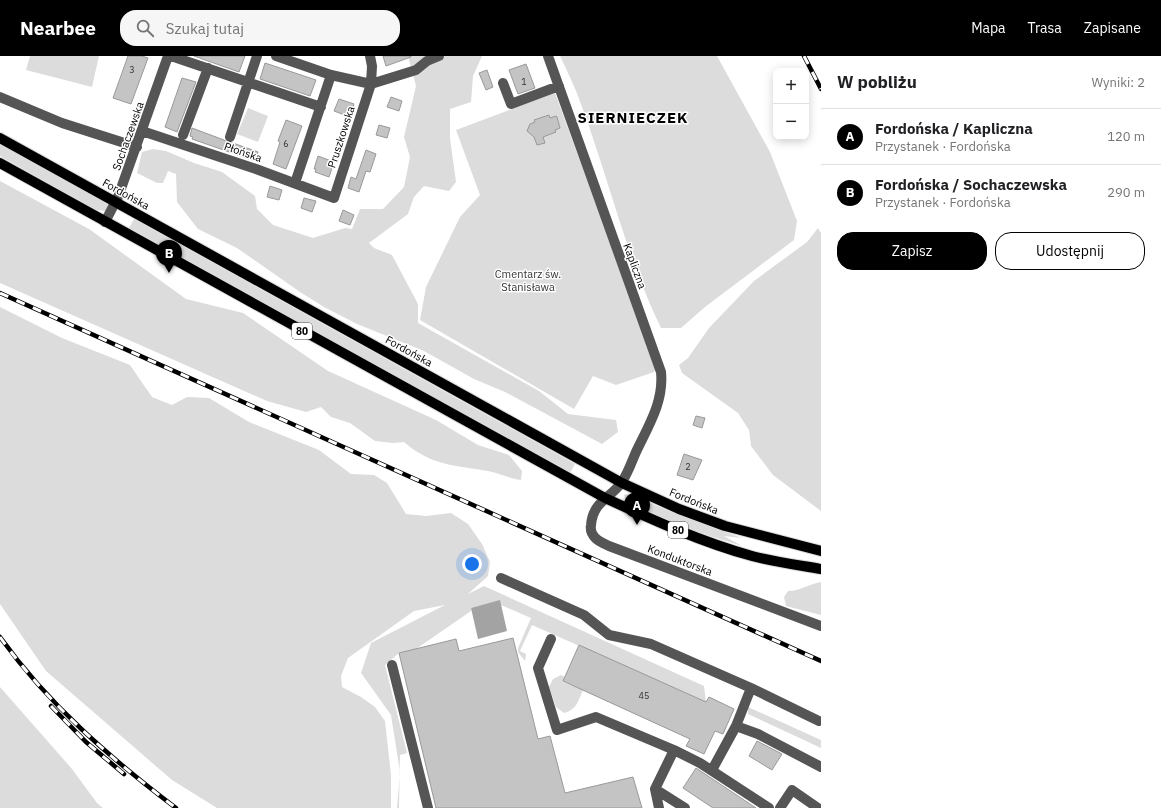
<!DOCTYPE html>
<html lang="pl">
<meta charset="utf-8">
<style>
:root{--surface:#fff;--page:#f6f6f6;--text:#202124;--muted:#757577;--line:#e0e0e0;--accent:#000}
body{margin:0;font-family:"IBM Plex Sans",sans-serif;background:var(--page);color:var(--text)}
.controls{position:absolute;right:12px;top:12px;display:grid;overflow:hidden;border-radius:8px;box-shadow:0 2px 10px #0003}
.controls button{width:36px;height:36px;display:grid;place-items:center;padding:0;border:0;border-bottom:1px solid var(--line);background:var(--surface);color:var(--text);font:20px sans-serif}
.you{position:absolute;left:472px;top:508px;width:14px;height:14px;margin:-10px;border:3px solid #fff;border-radius:50%;background:#1a73e8;box-shadow:0 0 0 6px #1a73e833}
.badge{display:grid;place-items:center;width:26px;height:26px;border-radius:50%;background:var(--accent);color:#fff;font-size:13px;font-weight:700}
.pin{position:absolute;translate:-50% -33px;filter:drop-shadow(0 1px 2px #0008)}
.pin::after{content:'';position:absolute;top:21px;width:14px;height:12px;background:inherit;clip-path:polygon(0 0,100% 0,50% 100%)}
.list{margin:0;padding:0;list-style:none}
h2{display:flex;justify-content:space-between;align-items:center;height:52px;margin:0;padding:0 16px;font-size:17px}
h2 small{font-size:13px;font-weight:400;color:var(--muted)}
.list li{display:grid;grid-template-columns:26px 1fr auto;gap:12px;align-items:center;box-sizing:border-box;height:56px;padding:0 16px;border-top:1px solid var(--line)}
.list b{display:block;font-size:15px;white-space:nowrap}
.list p{margin:0;font-size:13px;white-space:nowrap;color:var(--muted)}
.list em{font-size:13px;font-style:normal;color:var(--muted)}
.actions{display:flex;gap:8px;padding:12px 16px}
.actions a{flex:1;padding:9px 0;border:1px solid var(--accent);border-radius:16px;text-align:center;font-size:14px;color:var(--accent)}
.actions .main{background:var(--accent);color:#fff}
.icon{flex:none;width:22px;height:22px;fill:none;stroke:currentColor;stroke-width:2;stroke-linecap:round;stroke-linejoin:round}
.map{position:relative;flex:none;width:821px;height:752px;overflow:hidden}
header{display:flex;align-items:center;gap:24px;box-sizing:border-box;height:56px;padding:0 20px;background:var(--accent);color:#fff}
header strong{font-size:19px}
nav{display:flex;gap:22px;margin-inline-start:auto;font-size:14px}
.search{width:280px;height:36px;background:var(--page);display:flex;align-items:center;gap:10px;box-sizing:border-box;padding:0 14px;border-radius:16px;color:var(--muted);font-size:15px}
main{display:flex}
aside{flex:1;background:var(--surface)}
.map>svg:first-child{display:block}
.green{fill:#dcdcdc}
.water{fill:#a3a3a3}
.building{fill:#c4c4c4;stroke:#999}
.lines{fill:none;stroke-linecap:round;stroke-linejoin:round}
.major-casing{stroke:#dbdbdb;stroke-width:12}
.minor{stroke:#555;stroke-width:10}
.major{stroke:#000;stroke-width:10}
.rail-casing{stroke:#000;stroke-width:4.5}
.rail{stroke:#fff;stroke-width:3;stroke-dasharray:9;stroke-linecap:butt}
.labels{text-anchor:middle;stroke-width:3;stroke-linejoin:round;paint-order:stroke}
.number-label{font-size:9px;fill:#313131}
.shield{fill:#fff;stroke:#4c4c4c;stroke-width:1}
.shield-label{font-size:10px;font-weight:bold;fill:#000}
.street-label{font-size:11px;fill:#000;stroke:#fff}
.park-label{font-size:11px;fill:#333;stroke:#fff}
.district-label{font-size:15px;font-weight:bold;letter-spacing:1px;fill:#000;stroke:#fff}
</style>
<header>
<strong>Nearbee</strong>
<div class="search"><svg class="icon" aria-label="search" viewBox="0 0 24 24"><circle cx="10" cy="10" r="6"/><path d="M15 15l6 6"/></svg>Szukaj tutaj</div>
<nav><a>Mapa</a><a>Trasa</a><a>Zapisane</a></nav>
</header>
<main>
<div class="map">
<svg width="821" height="752" viewBox="0 0 821 752">
<rect width="100%" height="100%" fill="#fff"/>
<path class="green" d="M 30,0 L 99,0 L 92,31 L 26,14 Z
M 408,0 L 482,0 L 473,20 L 471,46 L 450,53 L 450,82 L 456,126 L 449,135 L 424,130 L 414,141 L 408,158 L 369,187 L 374,192 L 392,199 L 418,248 L 418,267 L 539,335 L 568,358 L 616,364 L 618,376 L 602,388 L 505,336 L 474,323 L 424,295 L 357,268 L 324,251 L 300,236 L 237,192 L 198,173 L 177,146 L 176,118 L 168,115 L 163,127 L 157,127 L 137,117 L 142,96 L 153,93 L 166,95 L 194,107 L 222,116 L 255,140 L 257,153 L 273,169 L 313,182 L 345,172 L 352,173 L 360,153 L 383,153 L 404,131 L 410,101 L 404,81 L 416,30 Z
M 560,0 L 717,0 L 770,96 L 797,165 L 794,184 L 705,251 L 681,272 L 661,272 C 627,202 609,124 582,51 C 576,33 568,17 560,0 Z
M 555,37 L 656,312 L 654,316 L 616,329 L 593,320 L 574,353 L 420,264 L 426,231 L 460,161 L 480,139 L 456,74 Z
M 248,52 L 268,60 L 258,86 L 237,78 Z
M 0,88 L 107,147 L 109,150 L 106,155 L 96,154 L 0,100 Z
M 0,125 L 89,173 L 186,243 L 243,257 L 328,315 L 436,364 L 478,389 L 509,399 L 522,415 L 521,424 C 508,422 499,417 488,415 C 454,409 432,410 404,386 L 393,387 L 375,385 L 350,367 L 331,361 L 321,351 L 306,356 L 267,345 L 0,227 Z
M 134,163 L 575,408 L 570,417 L 129,172 Z
M 818,172 L 821,177 L 821,455 L 773,419 L 751,390 L 749,374 L 738,357 L 682,317 L 679,309 L 688,302 L 709,272 L 754,225 L 807,186 Z
M 0,251 L 62,282 L 130,309 L 152,341 L 172,349 L 187,341 L 209,342 L 249,366 L 319,394 L 351,418 L 374,419 L 387,427 L 406,458 L 426,460 L 451,457 L 468,468 L 482,488 L 490,506 L 488,520 L 468,538 L 484,530 L 704,630 L 706,646 L 532,569 L 520,595 L 526,598 L 525,605 L 518,596 L 518,592 L 531,562 L 501,549 L 499,545 L 471,552 L 471,555 L 416,593 L 399,597 L 385,609 L 407,697 L 400,699 L 399,752 L 397,752 L 400,716 L 391,659 L 361,617 L 371,587 L 445,549 L 414,555 L 348,602 L 341,620 L 342,631 L 361,641 L 375,651 L 385,665 L 391,719 L 391,752 L 217,752 L 172,724 L 46,615 L 0,548 Z
M 629,438 L 669,455 L 742,482 L 724,480 L 742,490 L 684,472 L 633,450 L 626,444 L 624,439 Z
M 821,526 L 821,559 L 786,550 L 784,541 L 788,535 C 800,535 809,528 821,526 Z
M 561,619 L 565,621 L 563,626 L 583,634 C 578,646 576,654 564,657 L 556,651 L 549,631 L 553,623 Z
M 0,631 L 72,713 L 97,747 L 103,752 L 0,752 Z
M 748,651 L 821,684 L 821,692 L 748,658 Z"/>
<path class="water" d="M 500,544 L 507,575 L 478,583 L 471,552 Z"/>
<path class="building" d="M 128,0 L 142,0 L 148,2 L 131,48 L 113,42 Z
M 194,0 L 245,0 L 239,16 Z
M 383,0 L 411,0 L 411,1 L 386,10 Z
M 265,7 L 316,24 L 310,40 L 260,23 Z
M 526,8 L 535,32 L 518,38 L 509,14 Z
M 487,14 L 493,31 L 486,34 L 479,17 Z
M 182,22 L 196,26 L 177,76 L 165,71 Z
M 391,41 L 402,45 L 399,55 L 387,51 Z
M 339,43 L 354,48 L 350,61 L 334,55 Z
M 549,59 L 550,62 L 556,60 L 557,61 L 560,72 L 555,74 L 556,76 L 543,81 L 545,87 L 537,89 L 534,81 L 527,75 L 530,68 L 535,66 L 534,64 Z
M 286,64 L 302,70 L 286,113 L 273,108 L 280,86 L 278,85 Z
M 379,69 L 390,72 L 387,82 L 376,79 Z
M 192,72 L 224,84 L 228,87 L 233,87 L 258,96 L 255,105 L 192,83 L 193,81 L 190,80 Z
M 366,94 L 376,98 L 370,116 L 366,115 L 359,136 L 348,132 L 351,121 L 356,123 Z
M 318,100 L 334,106 L 329,121 L 315,116 L 316,113 L 314,113 Z
M 270,130 L 282,134 L 279,144 L 267,141 Z
M 304,142 L 316,145 L 312,156 L 301,152 Z
M 343,154 L 354,159 L 350,169 L 339,165 Z
M 696,360 L 705,362 L 702,372 L 693,369 Z
M 684,398 L 702,404 L 693,424 L 677,419 Z
M 513,582 L 538,683 L 550,680 L 565,737 L 633,721 L 642,752 L 436,752 L 399,597 L 456,583 L 459,595 Z
M 579,589 L 706,646 L 709,641 L 734,653 L 723,678 L 715,675 L 704,698 L 686,690 L 690,683 L 563,625 Z
M 757,685 L 782,698 L 772,714 L 749,700 Z
M 696,712 L 756,752 L 713,752 L 683,732 Z"/>
<g class="lines">
<defs>
<path id="major" d="M 0,82 L 622,427 L 679,453 L 725,470 L 821,495
M 0,107 L 605,442 C 653,464 701,486 752,500 C 774,506 798,509 821,513"/>
</defs>
<use href="#major" class="major-casing"/>
<path class="minor" d="M 171,0 L 321,51
M 276,0 L 331,19 L 371,28 L 416,14 L 427,5 L 439,0
M 548,0 L 661,316 C 664,345 649,369 636,396 C 632,405 628,417 622,426 C 611,442 593,445 591,469 C 589,481 600,486 609,490 L 821,570
M 503,27 L 511,48 L 559,30
M 0,41 L 62,67 L 137,91
M 142,75 L 256,113 L 334,142 L 371,28 L 372,10 L 370,0
M 183,79 L 208,12
M 230,81 L 257,0
M 295,127 L 331,19
M 105,166 L 118,141 L 168,0
M 501,522 L 584,559 L 609,579 L 651,588 L 751,632 L 736,670 L 712,714
M 551,583 L 538,612 L 557,674 L 596,661 L 674,694
M 392,609 L 428,752
M 751,632 L 819,665
M 736,670 L 758,678 L 821,711
M 655,733 L 685,752
M 659,752 L 655,733 L 674,694 L 700,707 L 769,752
M 780,752 L 792,734 L 818,752"/>
<use href="#major" class="major"/>
<defs>
<path id="rail" d="M 804,0 L 821,33
M 0,237 L 821,605
M 0,581 C 48,648 111,703 176,752
M 51,650 L 86,686 L 124,718"/>
</defs>
<use href="#rail" class="rail-casing"/>
<use href="#rail" class="rail"/>
</g>
<g class="labels">
<g class="number-label">
<text x="132" y="17">3</text>
<text x="524" y="29">1</text>
<text x="286" y="91">6</text>
<text x="688" y="414">2</text>
<text x="644" y="643">45</text>
</g>
<g class="shield">
<rect x="292" y="267" width="20" height="16" rx="3"/>
<rect x="668" y="466" width="20" height="16" rx="3"/>
</g>
<g class="shield-label">
<text x="302" y="279">80</text>
<text x="678" y="478">80</text>
</g>
<g class="street-label">
<text transform="translate(128 80) rotate(-70)" y="4">Sochaczewska</text>
<text transform="translate(341 81) rotate(-72)" y="4">Pruszkowska</text>
<text transform="translate(243 96) rotate(19)" y="4">Płońska</text>
<text transform="translate(126 138) rotate(29)" y="4">Fordońska</text>
<text transform="translate(635 210) rotate(70)" y="4">Kapliczna</text>
<text transform="translate(409 295) rotate(29)" y="4">Fordońska</text>
<text transform="translate(694 445) rotate(22)" y="4">Fordońska</text>
<text transform="translate(680 504) rotate(21)" y="4">Konduktorska</text>
</g>
<g class="park-label">
<text x="528" y="222">Cmentarz św.<tspan x="528" dy="13">Stanisława</tspan></text>
</g>
<g class="district-label">
<text x="633" y="67">SIERNIECZEK</text>
</g>
</g>
</svg>
<div class="controls">
<button>+</button>
<button>−</button>
</div>
<div class="you"></div>
<div class="pin badge" style="left:637px;top:469px">A</div>
<div class="pin badge" style="left:169px;top:217px">B</div>
</div>
<aside>
<h2>W pobliżu<small>Wyniki: 2</small></h2>
<ul class="list">
<li><span class="badge">A</span><div><b>Fordońska / Kapliczna</b><p>Przystanek · Fordońska</p></div><em>120 m</em></li>
<li><span class="badge">B</span><div><b>Fordońska / Sochaczewska</b><p>Przystanek · Fordońska</p></div><em>290 m</em></li>
</ul>
<div class="actions"><a class="main">Zapisz</a><a>Udostępnij</a></div>
</aside>
</main>
